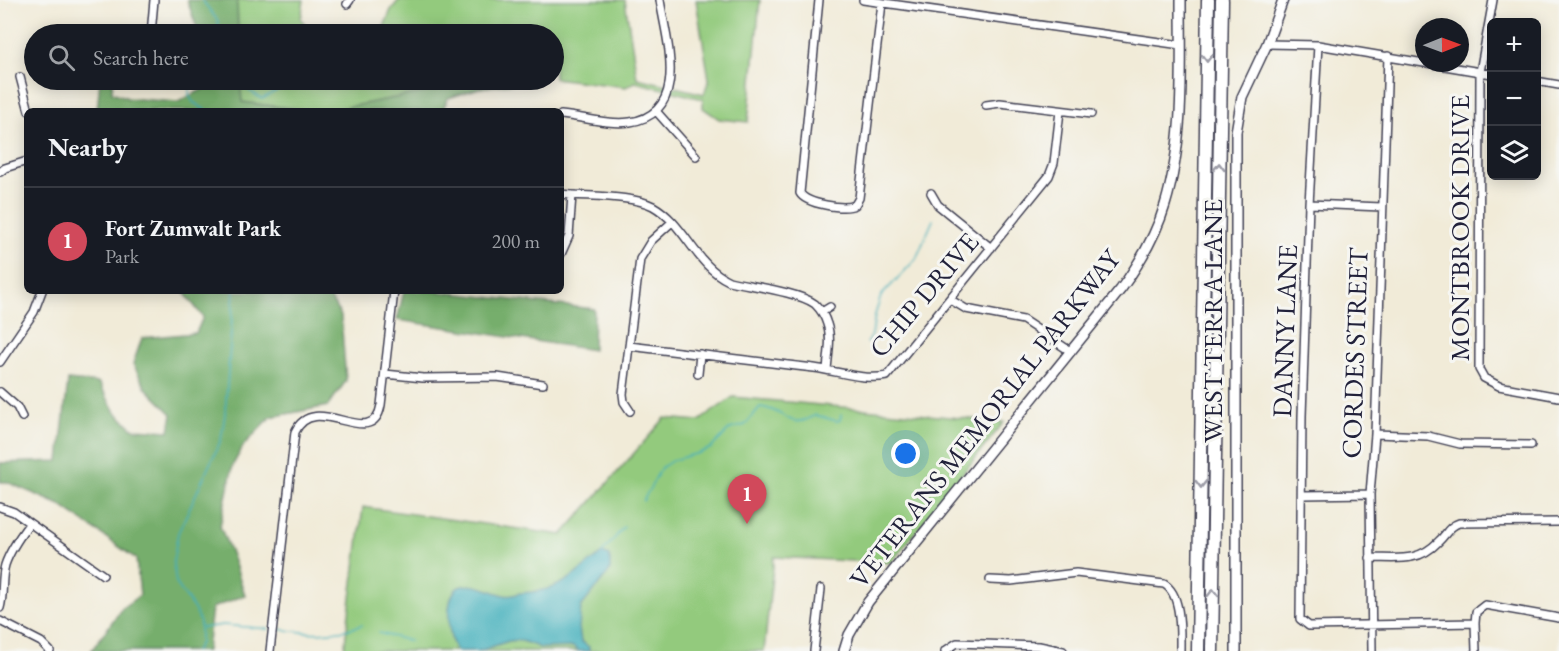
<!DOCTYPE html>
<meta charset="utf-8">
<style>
:root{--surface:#171b24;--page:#20242c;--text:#f1f3f6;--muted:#9ea1a6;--line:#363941;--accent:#d1495b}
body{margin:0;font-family:"EB Garamond",serif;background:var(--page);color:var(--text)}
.controls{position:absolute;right:18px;top:18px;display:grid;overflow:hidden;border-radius:9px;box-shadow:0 3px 15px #0003}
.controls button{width:54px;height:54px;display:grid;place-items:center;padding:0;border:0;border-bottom:2px solid var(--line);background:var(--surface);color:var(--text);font:30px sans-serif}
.compass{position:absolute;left:1415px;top:18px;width:54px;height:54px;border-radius:50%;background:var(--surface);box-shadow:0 3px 15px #0003;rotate:89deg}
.you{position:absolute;left:906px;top:454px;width:21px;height:21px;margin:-15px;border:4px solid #fff;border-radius:50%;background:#1a73e8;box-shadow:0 0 0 9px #1a73e833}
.badge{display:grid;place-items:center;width:39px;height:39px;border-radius:50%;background:var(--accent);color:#fff;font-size:20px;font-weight:700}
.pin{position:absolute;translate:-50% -50px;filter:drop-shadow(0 2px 3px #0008)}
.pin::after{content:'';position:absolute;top:32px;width:21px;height:18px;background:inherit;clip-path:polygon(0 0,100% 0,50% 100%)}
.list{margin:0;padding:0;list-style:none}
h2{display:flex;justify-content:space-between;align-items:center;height:78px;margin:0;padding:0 24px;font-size:26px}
h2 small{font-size:20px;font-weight:400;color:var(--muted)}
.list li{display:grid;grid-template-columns:39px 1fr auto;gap:18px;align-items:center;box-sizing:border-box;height:108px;padding:0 24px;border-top:2px solid var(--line)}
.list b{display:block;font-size:22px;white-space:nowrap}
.list p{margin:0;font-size:20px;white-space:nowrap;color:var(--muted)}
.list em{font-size:20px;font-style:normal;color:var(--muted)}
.icon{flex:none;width:33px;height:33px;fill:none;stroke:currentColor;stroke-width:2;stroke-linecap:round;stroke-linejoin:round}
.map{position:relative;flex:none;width:1559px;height:651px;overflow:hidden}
.search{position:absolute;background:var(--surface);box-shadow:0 3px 15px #0003;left:24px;top:24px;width:540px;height:66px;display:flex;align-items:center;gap:15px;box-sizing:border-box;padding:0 21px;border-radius:33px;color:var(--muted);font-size:22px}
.panel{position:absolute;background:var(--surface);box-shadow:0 3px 15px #0003;left:24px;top:108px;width:540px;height:186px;border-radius:9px}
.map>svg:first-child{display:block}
.green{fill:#93ca7d;stroke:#5a765c;stroke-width:1.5}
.forest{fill:#76ae6c;stroke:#4c6854;stroke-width:1.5}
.water{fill:#40afbb;stroke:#31687b;stroke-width:1.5}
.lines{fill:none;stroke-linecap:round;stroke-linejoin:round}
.stream{stroke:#40afbb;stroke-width:1.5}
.street-casing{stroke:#414053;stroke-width:10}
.secondary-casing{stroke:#414053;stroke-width:12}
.highway-casing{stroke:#414053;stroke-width:15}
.street{stroke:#fff;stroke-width:7}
.secondary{stroke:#fff;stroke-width:9}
.highway{stroke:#fff;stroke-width:12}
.oneway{stroke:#9c9ca7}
.labels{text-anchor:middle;stroke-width:6;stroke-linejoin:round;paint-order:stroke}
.street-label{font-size:27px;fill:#22223b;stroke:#f6f6f2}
</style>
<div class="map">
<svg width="1559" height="651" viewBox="0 0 1559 651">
<rect width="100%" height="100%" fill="#f6f6f2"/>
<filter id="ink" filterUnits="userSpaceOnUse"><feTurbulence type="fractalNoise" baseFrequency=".0167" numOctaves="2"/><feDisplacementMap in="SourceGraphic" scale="12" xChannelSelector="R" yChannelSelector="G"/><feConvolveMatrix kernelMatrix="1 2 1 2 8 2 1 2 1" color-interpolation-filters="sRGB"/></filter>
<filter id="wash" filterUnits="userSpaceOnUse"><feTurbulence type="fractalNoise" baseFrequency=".008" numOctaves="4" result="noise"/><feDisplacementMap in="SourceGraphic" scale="24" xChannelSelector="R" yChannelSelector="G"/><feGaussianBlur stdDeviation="1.35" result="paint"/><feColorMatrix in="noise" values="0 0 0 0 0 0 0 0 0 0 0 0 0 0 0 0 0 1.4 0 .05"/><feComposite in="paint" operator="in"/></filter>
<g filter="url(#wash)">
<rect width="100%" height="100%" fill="#f1ebd8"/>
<path class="green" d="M 237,0 L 304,0 L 301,19 L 313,34 L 238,34 Z
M 399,0 L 424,2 L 443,0 L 625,0 L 637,78 L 704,94 L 709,79 L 696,0 L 760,0 L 748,122 L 719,119 L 703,108 L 703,99 L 635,82 L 626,87 L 554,78 L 554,34 L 381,34 L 391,10 Z
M 240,80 L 538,80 L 479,88 L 448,98 L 442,111 L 312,111 L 241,102 Z
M 733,397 L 1004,422 L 891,563 L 774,557 L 764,651 L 344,651 L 363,507 L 562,535 L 665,418 L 699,421 Z"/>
<path class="forest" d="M 187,0 L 237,0 L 238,34 L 199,34 Z
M 100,80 L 113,80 L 112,92 L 128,98 L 178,102 L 207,87 L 206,80 L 240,80 L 242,102 L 310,111 L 97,111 Z
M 486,80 L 494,80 L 500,85 L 479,88 L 448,98 L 442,111 L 327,111 Z
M 183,291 L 326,291 L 341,316 L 346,381 L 328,406 L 271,417 L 244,445 L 233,465 L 220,526 L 233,558 L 245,595 L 212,608 L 207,651 L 91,651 L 122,608 L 140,595 L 136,559 L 60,505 L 7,482 L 0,482 L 0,463 L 59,461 L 68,380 L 99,383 L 115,412 L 134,429 L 169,431 L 172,414 L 146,388 L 133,364 L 142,338 L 196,333 L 203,317 Z
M 404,291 L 433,291 L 594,309 L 593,350 L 397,320 Z"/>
<path class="water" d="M 602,553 L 610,556 L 610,571 L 581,607 L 579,628 L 581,641 L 589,647 L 589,651 L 579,651 L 573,647 L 541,648 L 519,640 L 509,641 L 479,651 L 457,651 C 447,640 444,595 459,587 C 474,581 491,592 504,595 C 512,597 514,594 521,593 C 561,591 572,577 602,553 Z"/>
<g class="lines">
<path class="stream" d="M 202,0 L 218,21 L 218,34
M 196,80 L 190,87 L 189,95 L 193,102 L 207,111
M 233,80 L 262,99 L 296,80
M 368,80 C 397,93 390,93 421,80
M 451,81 L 453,85 L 471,80
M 867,343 L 872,335 L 875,315 L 881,296 L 916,259 L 933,220
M 643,501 L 661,468 L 673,460 L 699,453 L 711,448 L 730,429 L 745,425 L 760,407 C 788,410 788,432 815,415 L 837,421 L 840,420 L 841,415
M 602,553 L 624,527
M 202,628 L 223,625 L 269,629
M 277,629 C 306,633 334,636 362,625
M 379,633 L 410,641
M 195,651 L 200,643 L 200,623 L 194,609 L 176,583 L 173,562 L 178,533 L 221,440 L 225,414 L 234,291"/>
</g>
</g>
<g filter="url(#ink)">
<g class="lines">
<defs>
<path id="street" d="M 819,0 L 800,193 C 806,204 844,210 855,205 L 859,198 L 882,3
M 863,0 L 1181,45
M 1493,0 L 1480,72 L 1479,369 L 1484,378 L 1499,386 L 1559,397
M 347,4 L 350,0
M 151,34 L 154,0
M 1267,44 L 1318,45 L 1424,63
M 1318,45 L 1309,204 L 1302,416 L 1300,619 L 1309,626 L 1475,623 L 1476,612 L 1485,605 L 1559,618
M 1427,63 L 1492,74
M 20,77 L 29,111
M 1536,81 L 1559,85
M 986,105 L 1000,103 L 1091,114
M 656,111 L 696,156
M 561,115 C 583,117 608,125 630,122 C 691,113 666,39 660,0
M 0,172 L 5,168 L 27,161
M 931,193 L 938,205 L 991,248
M 561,194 C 586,197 633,195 653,206 C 685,224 695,265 729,281 C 750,286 799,292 815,304 C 820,309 825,317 827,324 C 832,338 828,355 827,370
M 1309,204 L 1382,207
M 561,254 L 569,236 L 572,195
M 951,300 L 966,309 L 1023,320 L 1070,351
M 822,312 L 830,307
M 629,346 C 690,353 752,361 814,368 C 838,371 863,381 887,376 L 1049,176 L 1054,163 L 1060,111
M 0,362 L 34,312 L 42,291
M 385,374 L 423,378 L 497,377 L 543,384
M 698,374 L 700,354
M 0,392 L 17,407 L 22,417
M 630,411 L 624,402 L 623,394 L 640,259 L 651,241 L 672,222
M 1375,434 L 1428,436 L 1460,444 L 1531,445
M 1303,495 L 1370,494
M 0,507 L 14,512 L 103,575
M 1370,558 C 1397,558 1418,563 1438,542 C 1446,535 1449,526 1459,523 L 1559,522
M 990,580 L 1011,581 L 1076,573 L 1164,584 C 1182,594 1180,632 1180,651
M 0,608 C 4,594 1,579 5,565 C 10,550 20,536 29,524
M 0,621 L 41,642 L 50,651
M 1475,623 L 1476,651
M 270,651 L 295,432 C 315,389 373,453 381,405 L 394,291
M 814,651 L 821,589
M 945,651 L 957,643 L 1039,646 L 1063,651
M 1372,651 L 1370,494 L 1375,434 L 1388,56"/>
<path id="secondary" d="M 844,651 L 849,635 L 868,602 L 1121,289 C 1139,264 1156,235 1165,205 C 1185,139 1181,67 1181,0
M 1236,651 L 1236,132 L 1242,97 L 1267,44 L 1283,0"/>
<path id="highway" d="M 1198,651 L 1208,0
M 1212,651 L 1222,0"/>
</defs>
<use href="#street" class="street-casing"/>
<use href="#secondary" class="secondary-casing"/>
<use href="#highway" class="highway-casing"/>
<use href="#street" class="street"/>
<use href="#secondary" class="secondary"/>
<use href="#highway" class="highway"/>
</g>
<defs><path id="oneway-chevron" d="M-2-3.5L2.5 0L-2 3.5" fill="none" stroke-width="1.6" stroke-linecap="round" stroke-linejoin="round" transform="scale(1.5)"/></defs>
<g class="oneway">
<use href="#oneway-chevron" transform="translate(1207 58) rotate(91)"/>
<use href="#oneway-chevron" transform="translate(1219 167) rotate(-89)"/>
<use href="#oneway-chevron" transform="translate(1201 484) rotate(91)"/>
<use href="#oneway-chevron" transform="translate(1213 593) rotate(-89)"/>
</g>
</g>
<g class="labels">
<g class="street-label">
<text transform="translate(1460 228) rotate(-90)" y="9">MONTBROOK DRIVE</text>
<text transform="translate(924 295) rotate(-50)" y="9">CHIP DRIVE</text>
<text transform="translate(1213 321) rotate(-90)" y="9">WEST TERRA LANE</text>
<text transform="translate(1285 331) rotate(-88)" y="9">DANNY LANE</text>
<text transform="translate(1355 353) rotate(-88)" y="9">CORDES STREET</text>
<text transform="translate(985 419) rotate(-52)" y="9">VETERANS MEMORIAL PARKWAY</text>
</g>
</g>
</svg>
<div class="controls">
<button>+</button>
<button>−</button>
<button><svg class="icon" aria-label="layers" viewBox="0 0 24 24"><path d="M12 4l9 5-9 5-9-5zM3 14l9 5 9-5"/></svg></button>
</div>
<svg class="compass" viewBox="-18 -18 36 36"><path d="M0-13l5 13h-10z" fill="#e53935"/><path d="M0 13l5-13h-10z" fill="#9ea1a6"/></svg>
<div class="you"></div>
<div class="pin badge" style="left:747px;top:524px">1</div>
<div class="search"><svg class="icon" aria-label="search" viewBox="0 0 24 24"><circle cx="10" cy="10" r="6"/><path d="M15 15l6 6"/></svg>Search here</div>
<section class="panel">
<h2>Nearby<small></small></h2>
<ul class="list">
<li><span class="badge">1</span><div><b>Fort Zumwalt Park</b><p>Park</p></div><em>200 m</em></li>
</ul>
</section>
</div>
